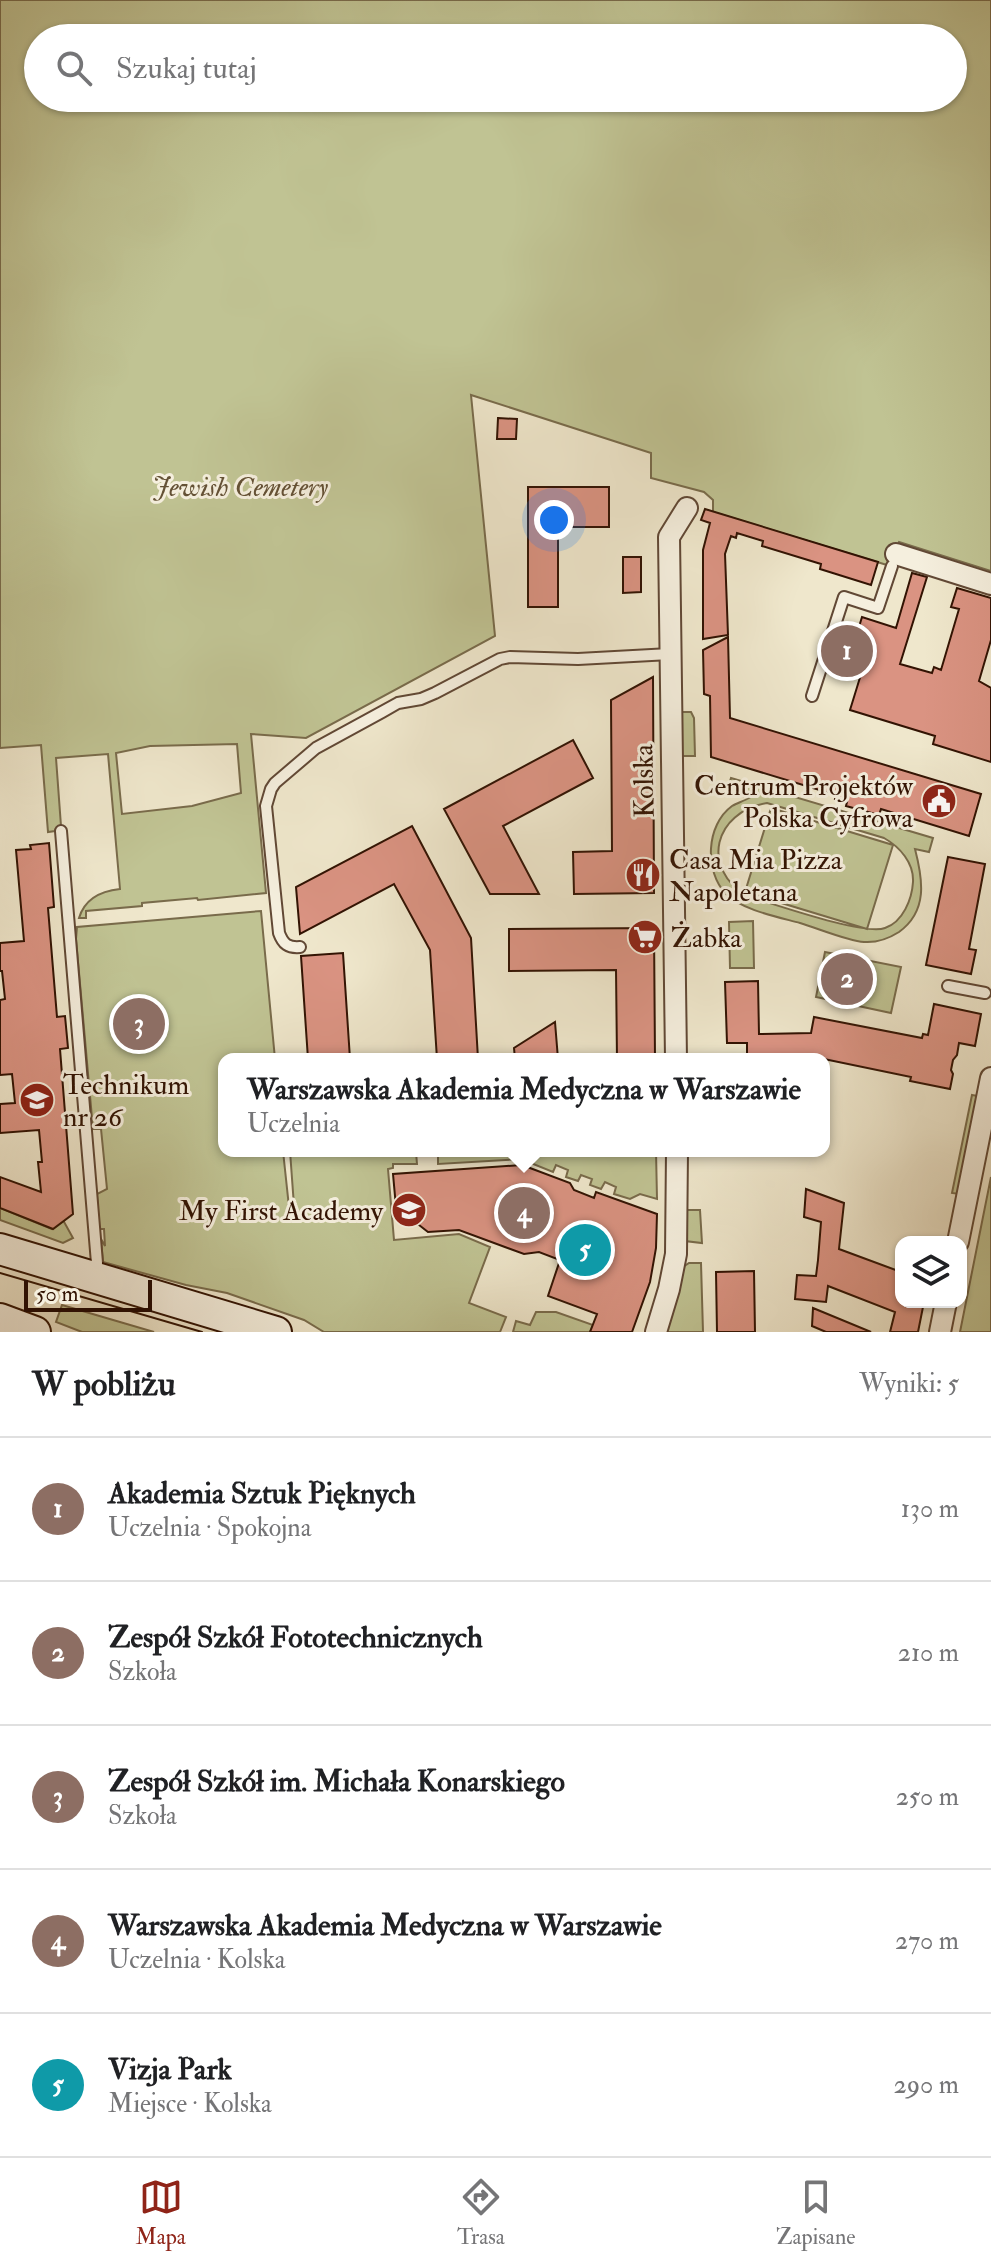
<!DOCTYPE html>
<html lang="pl">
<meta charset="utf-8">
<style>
:root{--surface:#fff;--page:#f2f2f2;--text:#202124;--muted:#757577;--line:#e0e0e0;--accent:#8f2418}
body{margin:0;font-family:"IM FELL Double Pica",serif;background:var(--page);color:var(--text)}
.controls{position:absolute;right:24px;bottom:24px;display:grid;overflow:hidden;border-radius:16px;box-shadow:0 2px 6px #0004}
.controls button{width:72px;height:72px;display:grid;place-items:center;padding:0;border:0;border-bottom:2px solid var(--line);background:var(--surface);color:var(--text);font:40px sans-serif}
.scale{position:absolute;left:24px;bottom:20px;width:128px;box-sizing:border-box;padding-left:8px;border:4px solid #321303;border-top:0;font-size:22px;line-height:28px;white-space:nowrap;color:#321303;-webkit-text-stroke:6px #f5efde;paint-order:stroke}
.you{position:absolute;left:554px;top:520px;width:28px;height:28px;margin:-20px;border:6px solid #fff;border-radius:50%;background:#1a73e8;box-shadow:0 0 0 12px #1a73e833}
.badge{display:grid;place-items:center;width:52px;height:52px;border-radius:50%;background:var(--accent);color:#fff;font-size:26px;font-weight:700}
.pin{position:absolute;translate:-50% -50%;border:4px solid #fff;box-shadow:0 2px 8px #0006}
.popup{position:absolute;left:218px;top:1053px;width:612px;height:104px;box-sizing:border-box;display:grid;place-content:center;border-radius:16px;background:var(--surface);filter:drop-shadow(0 2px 6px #0005);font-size:26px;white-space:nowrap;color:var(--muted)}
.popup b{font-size:30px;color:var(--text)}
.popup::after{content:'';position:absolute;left:50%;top:100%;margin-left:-16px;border:16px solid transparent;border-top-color:var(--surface)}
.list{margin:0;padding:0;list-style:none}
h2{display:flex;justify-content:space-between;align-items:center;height:104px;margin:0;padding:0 32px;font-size:34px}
h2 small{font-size:26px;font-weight:400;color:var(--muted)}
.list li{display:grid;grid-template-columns:52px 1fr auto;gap:24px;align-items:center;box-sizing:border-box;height:144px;padding:0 32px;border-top:2px solid var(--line)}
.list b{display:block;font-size:30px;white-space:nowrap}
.list p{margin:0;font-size:26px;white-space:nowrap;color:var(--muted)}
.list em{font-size:26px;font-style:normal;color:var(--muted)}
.icon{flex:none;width:44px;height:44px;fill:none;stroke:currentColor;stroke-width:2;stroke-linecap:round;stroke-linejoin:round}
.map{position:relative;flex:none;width:991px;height:1332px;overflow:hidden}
.search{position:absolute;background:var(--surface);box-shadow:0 2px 6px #0004;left:24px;right:24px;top:24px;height:88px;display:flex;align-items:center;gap:20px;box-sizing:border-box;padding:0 28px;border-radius:44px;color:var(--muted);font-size:30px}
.sheet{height:824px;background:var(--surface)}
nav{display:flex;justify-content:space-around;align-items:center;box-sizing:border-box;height:112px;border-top:2px solid var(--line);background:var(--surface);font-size:22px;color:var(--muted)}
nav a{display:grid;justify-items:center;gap:4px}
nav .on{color:var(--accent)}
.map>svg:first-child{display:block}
.green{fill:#c0c393;stroke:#796b4b;stroke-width:2;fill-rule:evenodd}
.building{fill:#da9382;stroke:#321303;stroke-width:2}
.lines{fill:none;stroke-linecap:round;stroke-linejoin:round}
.lane-casing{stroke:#614835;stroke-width:14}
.street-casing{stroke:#614835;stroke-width:24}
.secondary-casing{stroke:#321303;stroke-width:34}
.lane{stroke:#f5efde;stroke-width:10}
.street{stroke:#f5efde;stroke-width:20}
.secondary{stroke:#f5efde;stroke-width:30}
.tram{stroke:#321303;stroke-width:2}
.labels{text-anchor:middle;stroke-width:6;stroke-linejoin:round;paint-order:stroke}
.park-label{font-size:28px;font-style:italic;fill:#645135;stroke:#f5efde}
.street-label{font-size:28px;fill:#321303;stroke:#f5efde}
.poi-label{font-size:28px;fill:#321303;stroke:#f5efde;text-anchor:start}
</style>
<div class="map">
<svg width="991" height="1332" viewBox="0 0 991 1332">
<rect width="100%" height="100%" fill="#efe7cc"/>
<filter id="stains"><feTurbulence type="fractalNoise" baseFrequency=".0025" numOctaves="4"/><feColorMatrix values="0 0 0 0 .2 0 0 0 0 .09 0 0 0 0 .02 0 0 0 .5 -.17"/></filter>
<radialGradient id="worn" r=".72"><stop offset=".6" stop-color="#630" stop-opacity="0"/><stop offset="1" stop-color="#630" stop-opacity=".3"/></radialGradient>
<path class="green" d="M 0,0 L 991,0 L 991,571 L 899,542 L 887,565 L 713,512 L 713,500 L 704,492 L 651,478 L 651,453 L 471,395 L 495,636 L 306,738 L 251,734 L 266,893 L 198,900 L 197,898 L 142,903 L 142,906 L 86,911 L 86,918 L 79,918 C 85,898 101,891 120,889 L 108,754 L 56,758 L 61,826 L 55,831 L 48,832 L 41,745 L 0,748 ZM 38,38 L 953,38 L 953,98 L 38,98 ZM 237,744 L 241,793 L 192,806 L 122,814 L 116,753 L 150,746 Z
M 681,712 L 691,712 L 694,718 L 695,756 L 680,756 Z
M 731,778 L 933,838 L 929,852 L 915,849 C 923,880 928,911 899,932 C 888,939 878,943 864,942 C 848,941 817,928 800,923 C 778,917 742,910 726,894 C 704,871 706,825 732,806 C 737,803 744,801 749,798 L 727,791 ZM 767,803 L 884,838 C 900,847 914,863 913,882 C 912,899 903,922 885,928 C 865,936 774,904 747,896 C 700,868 714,812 767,803 Z
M 771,808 L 893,845 L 867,929 L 745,892 Z
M 261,911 L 275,1059 L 224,1059 L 224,1151 L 283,1151 L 289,1207 L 294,1206 L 290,1151 L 421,1151 L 416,1152 L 417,1164 L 393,1164 L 393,1168 L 388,1169 L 394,1240 L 459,1234 L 490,1247 L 469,1303 L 506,1317 L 500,1332 L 324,1332 L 304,1320 L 227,1293 L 186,1285 L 103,1262 L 101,1239 L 105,1246 L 104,1229 L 99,1229 L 97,1194 L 107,1189 L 101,1129 L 93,1129 L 76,939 L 77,927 Z
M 753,921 L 754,968 L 730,968 L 729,922 Z
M 825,952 L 901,967 L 891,1013 L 816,997 Z
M 972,1095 L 978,1096 L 959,1194 L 952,1193 Z
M 438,1151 L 656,1151 L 657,1199 L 640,1194 L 630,1199 L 614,1194 L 616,1187 L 605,1182 L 601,1189 L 590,1185 L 592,1179 L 581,1175 L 578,1181 L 566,1177 L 568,1170 L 556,1165 L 553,1172 L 521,1159 L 438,1164 Z
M 991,1177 L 991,1332 L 960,1332 Z
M 0,1208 L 52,1229 L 63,1220 L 73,1238 L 63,1243 L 0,1220 Z
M 688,1210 L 700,1210 L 702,1243 L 685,1241 L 685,1211 Z
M 689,1263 L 701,1263 L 703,1332 L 664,1332 L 683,1267 Z
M 62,1305 L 154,1332 L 82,1332 L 56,1322 Z
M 536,1312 L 556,1312 L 593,1325 L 590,1332 L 513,1332 L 516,1321 L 530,1325 Z"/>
<path class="building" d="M 498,418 L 517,419 L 516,439 L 497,439 Z
M 528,487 L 609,487 L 609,527 L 558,527 L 558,607 L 528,607 Z
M 705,509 L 878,562 L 871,585 L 820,569 L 821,564 L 762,546 L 763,541 L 737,533 L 736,538 L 731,536 L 725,554 L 728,635 L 703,639 L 703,550 L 710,523 L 701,520 Z
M 623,557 L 641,557 L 641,592 L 623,593 Z
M 912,573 L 927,577 L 900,664 L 932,673 L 934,667 L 941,670 L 959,609 L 951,607 L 957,588 L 991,598 L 991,640 L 979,681 L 991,688 L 991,762 L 933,744 L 935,736 L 850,710 L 866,658 L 851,653 L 862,617 L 896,628 Z
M 728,637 L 730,718 L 981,794 L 969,836 L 881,809 L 879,815 L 846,806 L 847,802 L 835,799 L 836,795 L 711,757 L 710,696 L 704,694 L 703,650 Z
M 653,677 L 654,893 L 574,894 L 573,852 L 612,851 L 611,700 Z
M 573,740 L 593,778 L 503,826 L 539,894 L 490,894 L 444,809 Z
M 412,826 L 471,938 L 478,1059 L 437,1059 L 430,950 L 394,884 L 300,934 L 296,887 Z
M 49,843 L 54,907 L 48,908 L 57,1017 L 65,1016 L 68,1048 L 60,1049 L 73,1214 L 53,1229 L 0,1208 L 0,1177 L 41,1192 L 38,1162 L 42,1162 L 39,1130 L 0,1133 L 0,1104 L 15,1103 L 12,1074 L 0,1075 L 0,1000 L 5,999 L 2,971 L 0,971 L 0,943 L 24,941 L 16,850 L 31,849 L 30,845 Z
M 948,857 L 985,864 L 969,949 L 976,950 L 971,974 L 926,965 Z
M 654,928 L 655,1059 L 617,1059 L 616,970 L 509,971 L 509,929 Z
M 343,953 L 350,1059 L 308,1059 L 301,956 Z
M 758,981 L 759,1034 L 811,1033 L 814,1017 L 922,1038 L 923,1034 L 928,1035 L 934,1004 L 981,1014 L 975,1046 L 959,1043 L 957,1055 L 953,1060 L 951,1070 L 953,1074 L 950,1089 L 910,1081 L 911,1077 L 824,1059 L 807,1059 L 807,1056 L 747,1057 L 747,1043 L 727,1043 L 725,982 Z
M 555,1022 L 558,1059 L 515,1059 L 514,1048 Z
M 522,1165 L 570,1183 L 574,1190 L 594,1198 L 596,1192 L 657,1214 L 656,1248 L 650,1282 L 632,1332 L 590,1332 L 597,1314 L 548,1296 L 560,1260 L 539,1252 L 524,1254 L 459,1230 L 428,1232 L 396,1207 L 393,1174 Z
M 806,1189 L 844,1203 L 839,1249 L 901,1272 L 901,1302 L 924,1302 L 918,1332 L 890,1332 L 895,1312 L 828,1286 L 826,1302 L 795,1299 L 797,1275 L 816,1276 L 818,1260 L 821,1222 L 804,1217 Z
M 754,1271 L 755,1332 L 717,1332 L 716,1272 Z
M 813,1308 L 871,1332 L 826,1332 L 812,1326 Z"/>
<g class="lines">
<defs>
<path id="lane" d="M 812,696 L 844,597 L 878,608 L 892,566
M 61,831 L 97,1263 L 93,1274
M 300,947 C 288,948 283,944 279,933 L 266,806 L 271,789 L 275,783 L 316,748 L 382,712 L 398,703 L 421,699 L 435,693 L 500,659 L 510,657 L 578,659 L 670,654
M 948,986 L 985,993"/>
<path id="street" d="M 896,554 L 991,584
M 676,1059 L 669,537 L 687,508
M 958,1242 L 991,1078
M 656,1332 L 669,1289 L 676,1254 L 677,1151
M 940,1332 L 946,1302"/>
<path id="secondary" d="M 0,1249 L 276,1332
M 0,1319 L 35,1332"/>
</defs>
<use href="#lane" class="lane-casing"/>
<use href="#street" class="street-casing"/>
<use href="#secondary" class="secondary-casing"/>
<use href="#lane" class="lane"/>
<use href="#street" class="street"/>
<use href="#secondary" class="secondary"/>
<path class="tram" d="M 0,1273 L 202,1332"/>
</g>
<defs>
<symbol id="civic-disc" viewBox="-11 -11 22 22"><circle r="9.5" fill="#8f2418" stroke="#f5efde"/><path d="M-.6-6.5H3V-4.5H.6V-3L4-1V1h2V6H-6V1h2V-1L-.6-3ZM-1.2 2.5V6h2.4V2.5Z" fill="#fff"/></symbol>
<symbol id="restaurant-disc" viewBox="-11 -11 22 22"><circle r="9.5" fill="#8f2418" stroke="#f5efde"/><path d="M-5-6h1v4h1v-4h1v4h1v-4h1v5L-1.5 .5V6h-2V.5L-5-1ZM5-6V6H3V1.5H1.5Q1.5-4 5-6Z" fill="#fff"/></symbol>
<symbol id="supermarket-disc" viewBox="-11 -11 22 22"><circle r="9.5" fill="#8f2418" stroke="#f5efde"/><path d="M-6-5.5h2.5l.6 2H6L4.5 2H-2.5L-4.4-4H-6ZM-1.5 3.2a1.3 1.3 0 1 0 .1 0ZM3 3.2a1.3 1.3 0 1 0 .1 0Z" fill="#fff"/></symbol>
<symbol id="school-disc" viewBox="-11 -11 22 22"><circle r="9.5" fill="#8f2418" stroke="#f5efde"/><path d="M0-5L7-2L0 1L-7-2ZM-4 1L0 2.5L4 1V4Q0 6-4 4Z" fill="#fff"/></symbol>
</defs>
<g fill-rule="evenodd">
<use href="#civic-disc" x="919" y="781" width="40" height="40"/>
<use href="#restaurant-disc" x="623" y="855" width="40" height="40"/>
<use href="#supermarket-disc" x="625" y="917" width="40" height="40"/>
<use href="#school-disc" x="17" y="1080" width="40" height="40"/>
<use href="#school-disc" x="389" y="1190" width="40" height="40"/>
</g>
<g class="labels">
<g class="park-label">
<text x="240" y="496">Jewish Cemetery</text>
</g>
<g class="street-label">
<text transform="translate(643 781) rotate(-91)" y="10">Kolska</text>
</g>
<g class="poi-label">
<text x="913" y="795" text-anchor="end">Centrum Projektów<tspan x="913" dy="32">Polska Cyfrowa</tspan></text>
<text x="669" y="869">Casa Mia Pizza<tspan x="669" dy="32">Napoletana</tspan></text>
<text x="671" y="947">Żabka</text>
<text x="63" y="1094">Technikum<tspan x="63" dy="32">nr 26</tspan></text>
<text x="383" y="1220" text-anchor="end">My First Academy</text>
</g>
</g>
<rect width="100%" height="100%" filter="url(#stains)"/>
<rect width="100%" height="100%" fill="url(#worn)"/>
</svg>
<div class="controls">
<button><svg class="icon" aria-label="layers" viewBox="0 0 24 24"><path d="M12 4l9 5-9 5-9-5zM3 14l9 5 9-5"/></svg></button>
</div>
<div class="scale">50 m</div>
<div class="you"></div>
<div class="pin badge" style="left:847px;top:651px;background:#8d6e63">1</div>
<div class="pin badge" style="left:847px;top:979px;background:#8d6e63">2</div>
<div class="pin badge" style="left:139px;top:1024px;background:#8d6e63">3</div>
<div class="pin badge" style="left:524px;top:1213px;background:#8d6e63">4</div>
<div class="popup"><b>Warszawska Akademia Medyczna w Warszawie</b>Uczelnia</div>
<div class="pin badge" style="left:585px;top:1250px;background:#0f9aa8">5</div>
<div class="search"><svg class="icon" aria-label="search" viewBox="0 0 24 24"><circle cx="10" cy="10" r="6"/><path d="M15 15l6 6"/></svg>Szukaj tutaj</div>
</div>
<section class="sheet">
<h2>W pobliżu<small>Wyniki: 5</small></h2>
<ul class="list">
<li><span class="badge" style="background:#8d6e63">1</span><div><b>Akademia Sztuk Pięknych</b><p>Uczelnia · Spokojna</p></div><em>130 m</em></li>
<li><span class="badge" style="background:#8d6e63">2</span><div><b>Zespół Szkół Fototechnicznych</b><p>Szkoła</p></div><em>210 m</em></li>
<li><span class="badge" style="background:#8d6e63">3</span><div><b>Zespół Szkół im. Michała Konarskiego</b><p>Szkoła</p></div><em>250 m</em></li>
<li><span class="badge" style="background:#8d6e63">4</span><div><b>Warszawska Akademia Medyczna w Warszawie</b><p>Uczelnia · Kolska</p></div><em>270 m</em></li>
<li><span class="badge" style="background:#0f9aa8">5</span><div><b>Vizja Park</b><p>Miejsce · Kolska</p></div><em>290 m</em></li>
</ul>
</section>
<nav>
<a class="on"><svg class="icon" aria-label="map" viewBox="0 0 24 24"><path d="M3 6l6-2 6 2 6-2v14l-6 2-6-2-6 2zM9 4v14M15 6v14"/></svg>Mapa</a>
<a><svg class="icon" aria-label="directions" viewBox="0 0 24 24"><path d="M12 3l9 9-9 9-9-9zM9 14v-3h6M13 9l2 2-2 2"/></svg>Trasa</a>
<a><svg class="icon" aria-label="saved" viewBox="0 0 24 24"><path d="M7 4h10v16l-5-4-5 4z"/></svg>Zapisane</a>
</nav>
